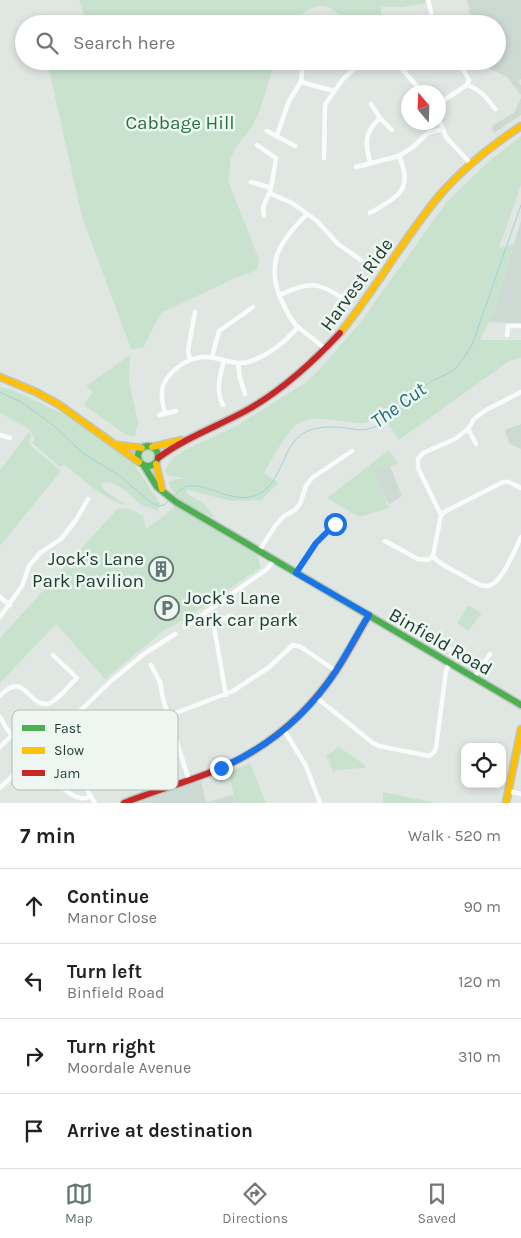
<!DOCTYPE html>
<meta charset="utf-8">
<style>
:root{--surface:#fff;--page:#f6f6f6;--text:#202124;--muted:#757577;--line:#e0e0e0;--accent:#62776f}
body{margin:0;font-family:Karla,sans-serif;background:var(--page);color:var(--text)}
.controls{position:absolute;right:15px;bottom:15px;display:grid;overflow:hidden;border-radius:10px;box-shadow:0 2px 8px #0003}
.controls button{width:45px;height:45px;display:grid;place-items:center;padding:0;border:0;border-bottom:1px solid var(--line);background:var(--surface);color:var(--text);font:25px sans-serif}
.compass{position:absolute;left:401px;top:85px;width:45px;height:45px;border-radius:50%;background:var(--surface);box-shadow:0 2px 8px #0003;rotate:341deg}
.stop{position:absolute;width:15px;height:15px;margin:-11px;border:4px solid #1a73e8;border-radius:50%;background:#fff}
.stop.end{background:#1a73e8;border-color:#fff;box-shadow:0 1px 5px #0008}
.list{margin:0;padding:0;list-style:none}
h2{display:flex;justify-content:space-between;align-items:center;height:65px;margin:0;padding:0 20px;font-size:21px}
h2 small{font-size:16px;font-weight:400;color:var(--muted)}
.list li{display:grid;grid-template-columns:32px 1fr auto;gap:15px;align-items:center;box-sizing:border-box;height:75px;padding:0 20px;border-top:1px solid var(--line)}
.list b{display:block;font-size:19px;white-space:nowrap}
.list p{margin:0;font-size:16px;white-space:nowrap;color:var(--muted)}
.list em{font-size:16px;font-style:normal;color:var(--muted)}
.icon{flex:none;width:28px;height:28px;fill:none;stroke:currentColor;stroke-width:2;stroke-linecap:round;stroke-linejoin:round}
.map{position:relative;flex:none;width:521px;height:803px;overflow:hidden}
.search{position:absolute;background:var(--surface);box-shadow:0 2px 8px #0003;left:15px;right:15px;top:15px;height:55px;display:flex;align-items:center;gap:12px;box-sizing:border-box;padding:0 18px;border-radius:28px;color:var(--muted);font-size:19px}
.sheet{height:365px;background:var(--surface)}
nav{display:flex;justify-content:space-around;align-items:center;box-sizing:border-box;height:70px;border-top:1px solid var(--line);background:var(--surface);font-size:14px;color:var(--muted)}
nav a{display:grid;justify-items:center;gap:2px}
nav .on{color:var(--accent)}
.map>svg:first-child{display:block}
.built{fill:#cdd9d3}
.green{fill:#c8e2ce}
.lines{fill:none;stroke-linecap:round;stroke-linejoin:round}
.stream{stroke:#9ed3d8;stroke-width:1}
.fast-casing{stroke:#bcc6c1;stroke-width:9}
.slow-casing{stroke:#bcc6c1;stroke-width:9}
.jam-casing{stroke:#bcc6c1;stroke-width:9}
.street{stroke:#fafbfb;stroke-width:4.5}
.fast{stroke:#4caf50;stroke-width:6}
.slow{stroke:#ffc107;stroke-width:6}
.jam{stroke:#c62828;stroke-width:6}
.route{stroke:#1a73e8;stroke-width:6}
.labels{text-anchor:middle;stroke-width:5;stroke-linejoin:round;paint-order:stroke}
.park-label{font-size:19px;fill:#267240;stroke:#edf6f1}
.street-label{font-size:19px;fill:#1e3a31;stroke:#edf6f1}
.poi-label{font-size:19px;fill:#1e3a31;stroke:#edf6f1;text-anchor:end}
.water-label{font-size:20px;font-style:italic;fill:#166c77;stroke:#edf6f1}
.key{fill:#edf6f1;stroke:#afbeb7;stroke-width:1}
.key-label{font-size:14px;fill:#1e3a31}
</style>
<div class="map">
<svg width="521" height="803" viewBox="0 0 521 803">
<rect width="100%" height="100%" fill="#e0e7e3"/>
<path class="built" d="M 467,0 L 521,0 L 521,79 L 518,82 L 521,85 L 521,95 L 507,77 L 488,68 L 482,61 L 497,61 L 497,24 L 472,24 Z
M 521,98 L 521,115 L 494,133 L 492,128 L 493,125 L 514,113 Z
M 521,221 L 521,323 L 488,322 L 494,312 Z
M 521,424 L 521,449 L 509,443 L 505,430 Z
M 390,466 L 402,496 L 389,504 L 374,473 Z
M 201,781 L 206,802 L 233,795 L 236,803 L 139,803 L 155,796 Z"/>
<path class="green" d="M 79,0 L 426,0 L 427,3 L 402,7 L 381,7 L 381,24 L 349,24 C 343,18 337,12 330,8 C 317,1 300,13 293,24 L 87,24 Z
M 47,61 L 275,61 L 260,110 L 252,127 L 236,147 L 231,158 L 228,181 L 259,259 L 257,270 L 233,279 L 161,313 L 143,348 L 131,349 L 82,217 Z
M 521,136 L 521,185 L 499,248 L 514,244 L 494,312 L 480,340 L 521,340 L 521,358 L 509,361 L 399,440 L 383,416 C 376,419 369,423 361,423 C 342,423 313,412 296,425 C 284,435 272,460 264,473 L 279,483 L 261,500 L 231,501 L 188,490 L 186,491 L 186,493 L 205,505 L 215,518 C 197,509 175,502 168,482 L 176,479 L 187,479 L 167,475 L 165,470 L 173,458 L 185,450 L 238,425 L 305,383 L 320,369 L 359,324 L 446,203 L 488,162 Z
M 130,355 L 129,382 L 138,422 L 135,437 L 126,435 L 84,405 L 93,392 L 86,386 Z
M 0,387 L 10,389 L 64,414 L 134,464 L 160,503 L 158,511 C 152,509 145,507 139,503 C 127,494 118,479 101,483 L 104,490 L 128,506 C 104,500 84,480 65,465 L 60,467 L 32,443 L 35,438 L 29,429 L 0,413 Z
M 29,432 L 32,436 L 29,440 L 30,445 L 61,471 L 0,546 L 0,470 Z
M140 457a8 8 0 1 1 16 0a8 8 0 1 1-16 0Z
M 389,450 L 398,463 L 375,473 L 389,508 L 359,517 L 327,498 Z
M 175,507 L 180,509 L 258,556 L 260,568 L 185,619 L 164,630 L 105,679 L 56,624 L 0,683 L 0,638 L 118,508 L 131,509 L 143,516 L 146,529 Z
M 468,605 L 482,613 L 468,631 L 457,623 Z
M 338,746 L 366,766 L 364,768 L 336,770 L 334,773 L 326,756 L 332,752 Z
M 250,763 L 266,803 L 236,803 L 228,772 Z
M 383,792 L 436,803 L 383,803 Z"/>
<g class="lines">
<path class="stream" d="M 0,392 L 19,401 L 34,411 L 53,425 L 84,454 L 120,476 L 149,501 L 158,506 L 164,505 L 170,500
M 173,497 C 177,493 182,487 188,486 C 209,483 229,503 254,496 C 282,487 281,448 302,434 C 314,426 332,426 346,428 C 354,429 360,431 368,429 C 391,424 410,397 428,384 C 437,377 449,375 457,367 C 463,360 467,352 472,345 L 521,205"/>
<defs>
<path id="fast" d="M138 456a10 10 0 1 1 20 0a10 10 0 1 1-20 0Z
M 144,466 L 157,487 L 176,502 L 521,705"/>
<path id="slow" d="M 340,333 C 376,289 403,239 439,196 C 463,168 491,146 521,126
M 0,377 L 36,392 L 58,404 L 139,462
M 118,445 L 142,448
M 152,447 L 181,440
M 156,464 L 162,489
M 506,803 L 521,729"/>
<path id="jam" d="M 158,458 C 186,437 219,426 249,409 C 284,389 313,362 340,333
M 124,803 C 156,790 189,782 221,768 C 269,747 307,714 336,671 C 348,653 358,633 369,615"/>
</defs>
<use href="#fast" class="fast-casing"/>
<use href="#slow" class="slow-casing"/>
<use href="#jam" class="jam-casing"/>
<path class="street" d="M 428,0 L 434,24
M 396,24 L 395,20 L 404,18
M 395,61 L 422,92
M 402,69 L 410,61
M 301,82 L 303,61
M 467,85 C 481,90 487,98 495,109
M 371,104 L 380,118 L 392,130
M 438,104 L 467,85 L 469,80 L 464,71 L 455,61
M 438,116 L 446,137 L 470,163
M 267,131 L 295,146
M 277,135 L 289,101 L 301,82 L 334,91
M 257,145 L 276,158
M 324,158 L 325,105 L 343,79 L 363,61
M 370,162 C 365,143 364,133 380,118
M 356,167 L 399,156 L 413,147 L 428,133 L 442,129
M 251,182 L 271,188
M 269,193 L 292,203 L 316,220 L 338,244 L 361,260
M 370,213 C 398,196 414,191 399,156
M 307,214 C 282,240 265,260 280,297 C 284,306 288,316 295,324 C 304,333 316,340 325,349
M 264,215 L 263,208 L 271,188 L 276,158
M 279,295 C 307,284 315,279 342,298
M 336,306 L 347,291
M 507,335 L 508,326 L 521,326
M 212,357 L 219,331 L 253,307
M 190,360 L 188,350 L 195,312
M 238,363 L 240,378 L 245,394
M 223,405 C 215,390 220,377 224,360
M 165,413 C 163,406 161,398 162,390 C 165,373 188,356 206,357 C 220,357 234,366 248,362 C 268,356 285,342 298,327
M 159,415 L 176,411
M 468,429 L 476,444
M 0,435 L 10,438
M 441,515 L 418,468 L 418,459 L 423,453 L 455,439 L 468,429 L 474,419 L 486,410 L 521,392
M 385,541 L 418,559 L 428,560 L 433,556
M 259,551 L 275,526 L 284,516 L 295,510 L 300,504 L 306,486 L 312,478 L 352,451
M 433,556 L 441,515 L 446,511 L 503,482 L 509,482 L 521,488
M 433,556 C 440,565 451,569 462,575 C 469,579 478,586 486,586 C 501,587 515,549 521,537
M 296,573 L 316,543 L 335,524
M 0,597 L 10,605
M 0,617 L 22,586 L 29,566 L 40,553 L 61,539 L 76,520 L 88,499
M 185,627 L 267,569 L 274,560
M 445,646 L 480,669
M 151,665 L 160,682 L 163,699 L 189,780
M 474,677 L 490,654
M 226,695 L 214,627 L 215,623 L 230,616
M 0,696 C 24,670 26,704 47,704 C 56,703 70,684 77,678 L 53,655
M 317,698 L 373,743 L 379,746 L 429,756 L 434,752 L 436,748 L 446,671 L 450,663
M 168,716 L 233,691 L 268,668 L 293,645 L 301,647 L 336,671
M 0,717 L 7,729 L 18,742
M 75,729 L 81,733
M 284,730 L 306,766 L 320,803
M 77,731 C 67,739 52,745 48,757 C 43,772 67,795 80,798 C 84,799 87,798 91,796
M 59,743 L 95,803
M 0,747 L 12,735
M 0,788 L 111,681 L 144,654 L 175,634
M 508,791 L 521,794"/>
<use href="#fast" class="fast"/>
<use href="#slow" class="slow"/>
<use href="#jam" class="jam"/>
</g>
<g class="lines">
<path class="route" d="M 221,768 C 263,749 299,722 326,685 C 343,663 354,638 369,615 L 296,573 L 316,543 L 335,524"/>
</g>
<defs>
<symbol id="building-ring" viewBox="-11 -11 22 22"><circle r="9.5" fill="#edf6f1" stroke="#62776f" stroke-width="1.5"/><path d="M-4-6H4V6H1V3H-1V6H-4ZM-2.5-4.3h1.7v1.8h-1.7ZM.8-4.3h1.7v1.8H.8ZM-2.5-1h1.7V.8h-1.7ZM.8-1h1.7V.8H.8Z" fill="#62776f"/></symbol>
<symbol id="parking-ring" viewBox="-11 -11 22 22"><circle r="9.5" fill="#edf6f1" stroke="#62776f" stroke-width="1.5"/><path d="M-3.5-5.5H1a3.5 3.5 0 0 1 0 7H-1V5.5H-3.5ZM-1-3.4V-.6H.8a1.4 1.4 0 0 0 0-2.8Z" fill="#62776f"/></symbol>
</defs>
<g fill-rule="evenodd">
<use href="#building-ring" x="147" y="555" width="28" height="28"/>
<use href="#parking-ring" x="153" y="594" width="28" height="28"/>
</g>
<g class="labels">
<g class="park-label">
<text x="180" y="129">Cabbage Hill</text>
</g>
<g class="street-label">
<text transform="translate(356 284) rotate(-54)" y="7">Harvest Ride</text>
<text transform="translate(441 641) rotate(30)" y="7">Binfield Road</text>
</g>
<g class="poi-label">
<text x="144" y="565">Jock's Lane<tspan x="144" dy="22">Park Pavilion</tspan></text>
<text x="184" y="604" text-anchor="start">Jock's Lane<tspan x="184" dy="22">Park car park</tspan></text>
</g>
<g class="water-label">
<text transform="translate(398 405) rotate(-36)" y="7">The Cut</text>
</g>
</g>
<rect x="12" y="710" width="166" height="80" rx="8" class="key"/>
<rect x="22" y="725" width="23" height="6" fill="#4caf50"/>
<rect x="22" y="747" width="23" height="7" fill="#ffc107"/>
<rect x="22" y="770" width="23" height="6" fill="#c62828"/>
<g class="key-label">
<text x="54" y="733">Fast</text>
<text x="54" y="755">Slow</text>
<text x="54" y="778">Jam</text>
</g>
</svg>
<div class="controls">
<button><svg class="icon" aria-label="locate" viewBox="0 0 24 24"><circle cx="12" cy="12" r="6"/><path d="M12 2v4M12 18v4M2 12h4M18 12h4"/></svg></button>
</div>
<svg class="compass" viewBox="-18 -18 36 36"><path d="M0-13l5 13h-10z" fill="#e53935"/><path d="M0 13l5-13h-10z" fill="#757577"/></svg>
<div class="stop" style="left:335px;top:524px"></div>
<div class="stop end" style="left:221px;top:768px"></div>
<div class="search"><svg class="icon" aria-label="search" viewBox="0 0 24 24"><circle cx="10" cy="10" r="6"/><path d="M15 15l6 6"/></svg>Search here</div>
</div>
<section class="sheet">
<h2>7 min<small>Walk · 520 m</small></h2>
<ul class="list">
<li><svg class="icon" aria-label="ahead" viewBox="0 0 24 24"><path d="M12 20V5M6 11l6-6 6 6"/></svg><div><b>Continue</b><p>Manor Close</p></div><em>90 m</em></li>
<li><svg class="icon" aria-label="left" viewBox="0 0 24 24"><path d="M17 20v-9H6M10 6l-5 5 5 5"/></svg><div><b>Turn left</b><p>Binfield Road</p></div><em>120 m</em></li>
<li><svg class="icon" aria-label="right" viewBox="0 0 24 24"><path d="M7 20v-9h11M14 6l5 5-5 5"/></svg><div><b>Turn right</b><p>Moordale Avenue</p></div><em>310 m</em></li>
<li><svg class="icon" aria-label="arrive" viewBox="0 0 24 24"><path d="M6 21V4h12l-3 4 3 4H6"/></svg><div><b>Arrive at destination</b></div></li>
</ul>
</section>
<nav>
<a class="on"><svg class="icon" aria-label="map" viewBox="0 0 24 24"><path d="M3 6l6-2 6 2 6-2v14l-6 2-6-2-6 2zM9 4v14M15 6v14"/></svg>Map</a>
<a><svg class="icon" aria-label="directions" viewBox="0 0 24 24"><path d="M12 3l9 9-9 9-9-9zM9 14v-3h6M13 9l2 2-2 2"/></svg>Directions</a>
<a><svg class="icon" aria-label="saved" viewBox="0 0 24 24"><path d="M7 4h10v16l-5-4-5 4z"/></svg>Saved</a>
</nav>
